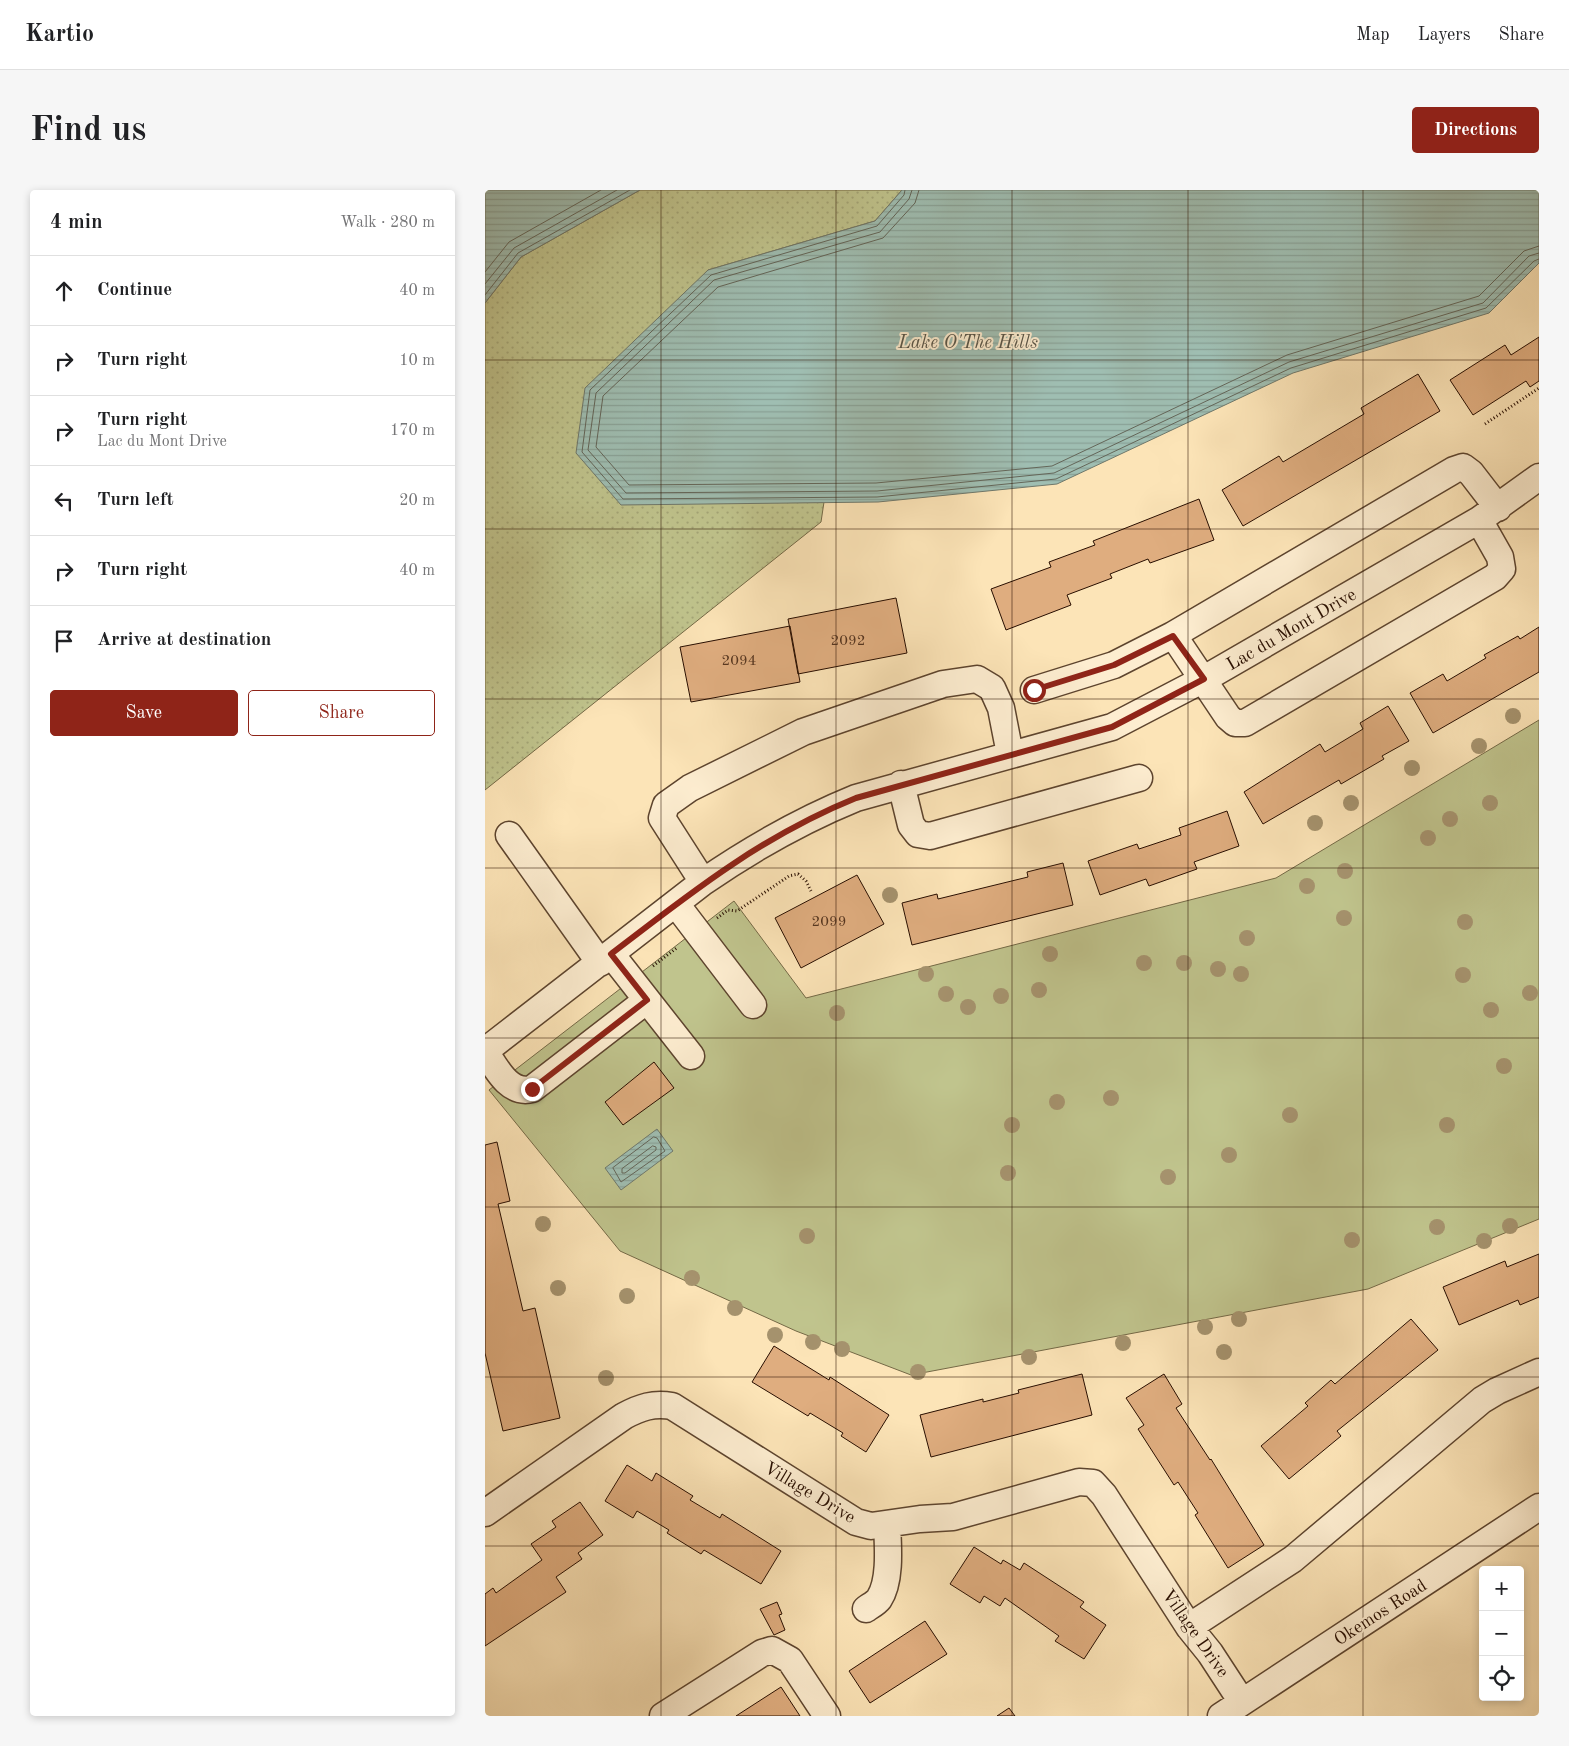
<!DOCTYPE html>
<meta charset="utf-8">
<style>
:root{--surface:#fff;--page:#f6f6f6;--text:#202124;--muted:#757577;--line:#e0e0e0;--accent:#8f2418}
body{margin:0;font-family:"Old Standard TT",serif;background:var(--page);color:var(--text)}
.controls{position:absolute;right:15px;bottom:15px;display:grid;overflow:hidden;border-radius:5px;box-shadow:0 2px 8px #0003}
.controls button{width:45px;height:45px;display:grid;place-items:center;padding:0;border:0;border-bottom:1px solid var(--line);background:var(--surface);color:var(--text);font:25px sans-serif}
.stop{position:absolute;width:15px;height:15px;margin:-11px;border:4px solid #8f2418;border-radius:50%;background:#fff}
.stop.end{background:#8f2418;border-color:#fff;box-shadow:0 1px 5px #0008}
.list{margin:0;padding:0;list-style:none}
h2{display:flex;justify-content:space-between;align-items:center;height:65px;margin:0;padding:0 20px;font-size:21px}
h2 small{font-size:16px;font-weight:400;color:var(--muted)}
.list li{display:grid;grid-template-columns:32px 1fr auto;gap:15px;align-items:center;box-sizing:border-box;height:70px;padding:0 20px;border-top:1px solid var(--line)}
.list b{display:block;font-size:19px;white-space:nowrap}
.list p{margin:0;font-size:16px;white-space:nowrap;color:var(--muted)}
.list em{font-size:16px;font-style:normal;color:var(--muted)}
.actions{display:flex;gap:10px;padding:15px 20px}
.actions a{flex:1;padding:11px 0;border:1px solid var(--accent);border-radius:5px;text-align:center;font-size:18px;color:var(--accent)}
.actions .main{background:var(--accent);color:#fff}
.icon{flex:none;width:28px;height:28px;fill:none;stroke:currentColor;stroke-width:2;stroke-linecap:round;stroke-linejoin:round}
.map{position:relative;flex:none;width:1054px;height:1526px;overflow:hidden;border-radius:5px}
header{display:flex;align-items:center;gap:30px;box-sizing:border-box;height:70px;padding:0 25px;background:var(--surface);border-bottom:1px solid var(--line)}
header strong{font-size:24px}
nav{display:flex;gap:28px;margin-inline-start:auto;font-size:18px}
.intro{display:flex;align-items:center;justify-content:space-between;box-sizing:border-box;height:120px;padding:0 30px}
h1{margin:0;font-size:35px}
.button{padding:12px 22px;border-radius:5px;background:var(--accent);color:#fff;font-size:18px;font-weight:700}
main{display:flex;gap:30px;padding:0 30px}
aside{flex:1;background:var(--surface);border-radius:5px;box-shadow:0 2px 8px #0003}
.map>svg:first-child{display:block}
.green{fill:#c0c48d;stroke:#746946}
.park{fill:url(#park-dots);stroke:#746946}
.water{fill:url(#water-rules);stroke:#6f786b}
.lines{fill:none;stroke-linecap:round;stroke-linejoin:round}
.shore{stroke:#646659;stroke-width:1}
.building{fill:#dfad7f;stroke:#280e00}
.minor-casing{stroke:#5d442e;stroke-width:29}
.path{stroke:#280e00;stroke-width:3;stroke-dasharray:1 2.5;stroke-linecap:butt}
.minor{stroke:#fdedd0;stroke-width:26}
.tree{fill:#a5926d}
.route{stroke:#8f2418;stroke-width:6}
.grid{fill:none;stroke:#280e00;stroke-width:1;stroke-opacity:0.55}
.labels{text-anchor:middle;stroke-width:4;stroke-linejoin:round;paint-order:stroke}
.number-label{font-size:15px;fill:#563620}
.street-label{font-size:18px;fill:#280e00;stroke:#fdedd0}
.water-label{font-size:19px;font-style:italic;fill:#585447;stroke:#fdedd0}
</style>
<header>
<strong>Kartio</strong>
<nav><a>Map</a><a>Layers</a><a>Share</a></nav>
</header>
<div class="intro"><h1>Find us</h1><a class="button">Directions</a></div>
<main>
<aside>
<h2>4 min<small>Walk · 280 m</small></h2>
<ul class="list">
<li><svg class="icon" aria-label="ahead" viewBox="0 0 24 24"><path d="M12 20V5M6 11l6-6 6 6"/></svg><div><b>Continue</b></div><em>40 m</em></li>
<li><svg class="icon" aria-label="right" viewBox="0 0 24 24"><path d="M7 20v-9h11M14 6l5 5-5 5"/></svg><div><b>Turn right</b></div><em>10 m</em></li>
<li><svg class="icon" aria-label="right" viewBox="0 0 24 24"><path d="M7 20v-9h11M14 6l5 5-5 5"/></svg><div><b>Turn right</b><p>Lac du Mont Drive</p></div><em>170 m</em></li>
<li><svg class="icon" aria-label="left" viewBox="0 0 24 24"><path d="M17 20v-9H6M10 6l-5 5 5 5"/></svg><div><b>Turn left</b></div><em>20 m</em></li>
<li><svg class="icon" aria-label="right" viewBox="0 0 24 24"><path d="M7 20v-9h11M14 6l5 5-5 5"/></svg><div><b>Turn right</b></div><em>40 m</em></li>
<li><svg class="icon" aria-label="arrive" viewBox="0 0 24 24"><path d="M6 21V4h12l-3 4 3 4H6"/></svg><div><b>Arrive at destination</b></div></li>
</ul>
<div class="actions"><a class="main">Save</a><a>Share</a></div>
</aside>
<div class="map">
<svg width="1054" height="1526" viewBox="0 0 1054 1526">
<defs>
<pattern id="park-dots" width="8" height="8" patternUnits="userSpaceOnUse" patternTransform="scale(1.25)"><rect width="8" height="8" fill="#c0c48d"/><path d="M2 2h.1M6 6h.1" fill="none" stroke="#a5a778" stroke-width="1.8" stroke-linecap="round"/></pattern>
<pattern id="water-rules" width="6" height="5" patternUnits="userSpaceOnUse" patternTransform="scale(1.25)"><rect width="6" height="5" fill="#9fbeb2"/><path d="M0 2.5h6" fill="none" stroke="#89a297"/></pattern>
</defs>
<rect width="100%" height="100%" fill="#fce4b7"/>
<filter id="stains"><feTurbulence type="fractalNoise" baseFrequency=".004" numOctaves="4"/><feColorMatrix values="0 0 0 0 .2 0 0 0 0 .09 0 0 0 0 .02 0 0 0 .5 -.17"/></filter>
<radialGradient id="worn" r=".72"><stop offset=".6" stop-color="#630" stop-opacity="0"/><stop offset="1" stop-color="#630" stop-opacity=".3"/></radialGradient>
<path class="green" d="M 1054,530 L 1054,1029 L 883,1099 L 426,1185 L 311,1141 L 135,1061 L 4,900 L 249,711 L 321,808 L 791,688 Z"/>
<path class="park" d="M 155,0 L 417,0 L 390,31 L 223,80 L 136,314 L 339,312 L 336,332 L 0,600 L 0,113 L 36,67 Z"/>
<path class="water" d="M 0,0 L 155,0 L 36,67 L 0,113 Z
M 417,0 L 1054,0 L 1054,73 L 1004,123 L 808,183 L 572,294 L 393,312 L 136,315 L 91,263 L 100,198 L 223,80 L 390,31 Z
M 172,939 L 188,961 L 136,1000 L 120,978 Z"/>
<g class="lines">
<path class="shore" d="M 420,0 L 419,5 L 392,36 L 226,85 L 105,200 L 97,262 L 138,309 L 392,307 L 571,289 L 806,178 L 1001,118 L 1049,71 L 1054,69
M 427,0 L 424,9 L 395,42 L 229,90 L 111,203 L 103,260 L 141,303 L 392,301 L 569,283 L 804,172 L 998,113 L 1044,66 L 1054,63
M 434,0 L 430,13 L 398,48 L 233,97 L 118,206 L 111,257 L 144,295 L 391,293 L 567,276 L 802,165 L 994,106 L 1039,61 L 1054,56
M 0,82 L 24,52 L 116,0
M 0,94 L 29,58 L 132,0
M 0,105 L 33,63 L 145,0
M 169,947 L 172,948 L 180,961 L 136,992 L 128,978 Z
M 168,956 L 171,957 L 171,960 L 140,983 L 137,983 L 137,979 Z"/>
</g>
<path class="building" d="M 1054,147 L 1054,191 L 1045,197 L 1041,191 L 988,225 L 965,190 L 1020,155 L 1026,165 Z
M 933,184 L 955,221 L 758,336 L 737,300 L 794,266 L 798,272 L 879,224 L 876,218 Z
M 714,309 L 729,350 L 665,373 L 663,369 L 625,384 L 627,388 L 582,405 L 586,415 L 521,440 L 506,399 L 566,377 L 564,372 L 610,355 L 608,351 Z
M 411,408 L 422,463 L 313,484 L 303,429 Z
M 305,436 L 315,492 L 206,512 L 195,457 Z
M 1054,437 L 1054,482 L 948,543 L 925,503 L 958,484 L 962,491 L 1001,468 L 999,465 L 1033,446 L 1035,449 Z
M 903,516 L 924,551 L 897,566 L 899,569 L 856,594 L 854,590 L 778,634 L 759,602 L 835,554 L 840,562 L 878,539 L 875,533 Z
M 742,621 L 754,656 L 709,672 L 712,679 L 664,696 L 661,689 L 615,705 L 603,671 L 652,654 L 654,659 L 696,645 L 694,638 Z
M 578,673 L 588,715 L 427,755 L 417,713 L 452,704 L 453,709 L 543,687 L 542,682 Z
M 372,685 L 399,734 L 316,778 L 290,728 Z
M 169,872 L 189,898 L 138,935 L 120,912 Z
M 12,952 L 25,1011 L 13,1014 L 38,1121 L 50,1118 L 75,1228 L 18,1241 L 0,1163 L 0,955 Z
M 1054,1064 L 1054,1107 L 1035,1115 L 1033,1110 L 974,1135 L 958,1097 L 1020,1071 L 1022,1077 Z
M 926,1129 L 953,1160 L 852,1241 L 856,1246 L 804,1289 L 776,1256 L 823,1216 L 820,1213 L 846,1190 L 850,1194 Z
M 289,1156 L 344,1190 L 345,1187 L 404,1225 L 381,1262 L 356,1246 L 358,1243 L 325,1223 L 323,1226 L 267,1192 Z
M 597,1184 L 607,1225 L 446,1267 L 435,1225 L 498,1209 L 498,1212 L 534,1203 L 533,1200 Z
M 679,1184 L 697,1214 L 691,1218 L 725,1270 L 726,1269 L 779,1355 L 743,1378 L 710,1325 L 713,1323 L 693,1292 L 689,1295 L 653,1239 L 659,1235 L 641,1208 Z
M 142,1275 L 167,1291 L 171,1283 L 208,1306 L 205,1310 L 235,1328 L 237,1324 L 296,1361 L 276,1394 L 219,1360 L 216,1364 L 182,1343 L 184,1340 L 152,1321 L 148,1328 L 120,1311 Z
M 95,1312 L 118,1345 L 93,1363 L 97,1369 L 71,1387 L 81,1402 L 0,1456 L 0,1404 L 8,1398 L 11,1403 L 57,1370 L 46,1354 L 71,1337 L 67,1331 Z
M 489,1357 L 516,1374 L 518,1370 L 535,1380 L 539,1373 L 599,1412 L 595,1417 L 621,1435 L 599,1469 L 570,1451 L 574,1446 L 520,1408 L 515,1416 L 499,1406 L 495,1413 L 465,1394 Z
M 292,1412 L 297,1424 L 294,1425 L 300,1440 L 289,1445 L 275,1419 Z
M 440,1431 L 462,1464 L 385,1513 L 364,1481 Z
M 296,1497 L 315,1526 L 251,1526 Z
M 524,1518 L 530,1526 L 512,1526 Z"/>
<g class="lines">
<defs>
<path id="minor" d="M 688,445 L 969,280 L 978,277 L 986,283 L 1013,318
M 549,500 L 629,475 L 688,445 L 743,527 L 750,533 L 760,533 L 1010,387 L 1017,379 L 1015,367 L 994,330
M 416,594 L 426,635 L 433,644 L 445,646 L 654,588
M 24,645 L 115,773
M 218,692 L 177,628 L 181,615 L 205,598 L 318,542 L 458,494 L 492,489 L 507,498 L 516,518 L 525,564
M 191,714 L 268,815
M 162,810 L 206,866
M 0,861 L 218,692 C 266,659 317,630 371,608 L 627,537 L 719,489 L 994,330 L 1054,287
M 0,861 C 11,878 24,905 47,899 L 162,810 L 126,764
M 0,1323 L 139,1226 C 156,1217 168,1213 187,1216 L 371,1332 L 386,1336 L 435,1329 L 468,1327 L 594,1292 L 608,1293 L 619,1305 L 704,1437 L 725,1463 L 757,1512
M 381,1419 C 385,1416 391,1413 394,1409 C 406,1391 403,1356 402,1335
M 704,1437 L 808,1369 L 997,1210 L 1012,1201 L 1054,1182
M 178,1526 L 277,1463 L 287,1460 L 305,1470 L 342,1526
M 736,1526 L 1054,1317"/>
</defs>
<use href="#minor" class="minor-casing"/>
<path class="path" d="M 1000,234 L 1054,198
M 232,728 L 243,720 L 252,721 L 304,686 L 313,684 L 321,691 L 326,701
M 168,776 L 193,757"/>
<use href="#minor" class="minor"/>
</g>
<g class="tree">
<circle cx="1028" cy="526" r="8"/>
<circle cx="994" cy="556" r="8"/>
<circle cx="927" cy="578" r="8"/>
<circle cx="866" cy="613" r="8"/>
<circle cx="1005" cy="613" r="8"/>
<circle cx="965" cy="629" r="8"/>
<circle cx="830" cy="633" r="8"/>
<circle cx="943" cy="648" r="8"/>
<circle cx="860" cy="681" r="8"/>
<circle cx="822" cy="696" r="8"/>
<circle cx="405" cy="705" r="8"/>
<circle cx="859" cy="728" r="8"/>
<circle cx="980" cy="732" r="8"/>
<circle cx="762" cy="748" r="8"/>
<circle cx="565" cy="764" r="8"/>
<circle cx="659" cy="773" r="8"/>
<circle cx="699" cy="773" r="8"/>
<circle cx="733" cy="779" r="8"/>
<circle cx="441" cy="784" r="8"/>
<circle cx="756" cy="784" r="8"/>
<circle cx="978" cy="785" r="8"/>
<circle cx="554" cy="800" r="8"/>
<circle cx="1045" cy="803" r="8"/>
<circle cx="461" cy="804" r="8"/>
<circle cx="516" cy="806" r="8"/>
<circle cx="483" cy="817" r="8"/>
<circle cx="1006" cy="820" r="8"/>
<circle cx="352" cy="823" r="8"/>
<circle cx="1019" cy="876" r="8"/>
<circle cx="626" cy="908" r="8"/>
<circle cx="572" cy="912" r="8"/>
<circle cx="805" cy="925" r="8"/>
<circle cx="527" cy="935" r="8"/>
<circle cx="962" cy="935" r="8"/>
<circle cx="744" cy="965" r="8"/>
<circle cx="523" cy="983" r="8"/>
<circle cx="683" cy="987" r="8"/>
<circle cx="58" cy="1034" r="8"/>
<circle cx="1025" cy="1036" r="8"/>
<circle cx="952" cy="1037" r="8"/>
<circle cx="322" cy="1046" r="8"/>
<circle cx="867" cy="1050" r="8"/>
<circle cx="999" cy="1051" r="8"/>
<circle cx="207" cy="1088" r="8"/>
<circle cx="73" cy="1098" r="8"/>
<circle cx="142" cy="1106" r="8"/>
<circle cx="250" cy="1118" r="8"/>
<circle cx="754" cy="1129" r="8"/>
<circle cx="720" cy="1137" r="8"/>
<circle cx="290" cy="1145" r="8"/>
<circle cx="328" cy="1152" r="8"/>
<circle cx="638" cy="1153" r="8"/>
<circle cx="357" cy="1159" r="8"/>
<circle cx="739" cy="1162" r="8"/>
<circle cx="544" cy="1167" r="8"/>
<circle cx="433" cy="1182" r="8"/>
<circle cx="121" cy="1188" r="8"/>
</g>
<g class="lines">
<path class="route" d="M 47,899 L 162,810 L 126,764 C 205,703 277,646 371,608 L 627,537 L 719,489 L 688,446 L 629,475 L 549,500"/>
</g>
<path class="grid" d="M 176,0 L 176,1526M 351,0 L 351,1526M 527,0 L 527,1526M 703,0 L 703,1526M 878,0 L 878,1526M 0,170 L 1054,170M 0,339 L 1054,339M 0,509 L 1054,509M 0,678 L 1054,678M 0,848 L 1054,848M 0,1017 L 1054,1017M 0,1187 L 1054,1187M 0,1356 L 1054,1356"/>
<g class="labels">
<g class="number-label">
<text x="363" y="455">2092</text>
<text x="254" y="475">2094</text>
<text x="344" y="736">2099</text>
</g>
<g class="street-label">
<text transform="translate(806 439) rotate(-30)" y="6">Lac du Mont Drive</text>
<text transform="translate(325 1302) rotate(31)" y="6">Village Drive</text>
<text transform="translate(895 1422) rotate(-33)" y="6">Okemos Road</text>
<text transform="translate(711 1443) rotate(55)" y="6">Village Drive</text>
</g>
<g class="water-label">
<text x="483" y="158">Lake O'The Hills</text>
</g>
</g>
<rect width="100%" height="100%" filter="url(#stains)"/>
<rect width="100%" height="100%" fill="url(#worn)"/>
</svg>
<div class="controls">
<button>+</button>
<button>−</button>
<button><svg class="icon" aria-label="locate" viewBox="0 0 24 24"><circle cx="12" cy="12" r="6"/><path d="M12 2v4M12 18v4M2 12h4M18 12h4"/></svg></button>
</div>
<div class="stop" style="left:549px;top:500px"></div>
<div class="stop end" style="left:47px;top:899px"></div>
</div>
</main>
